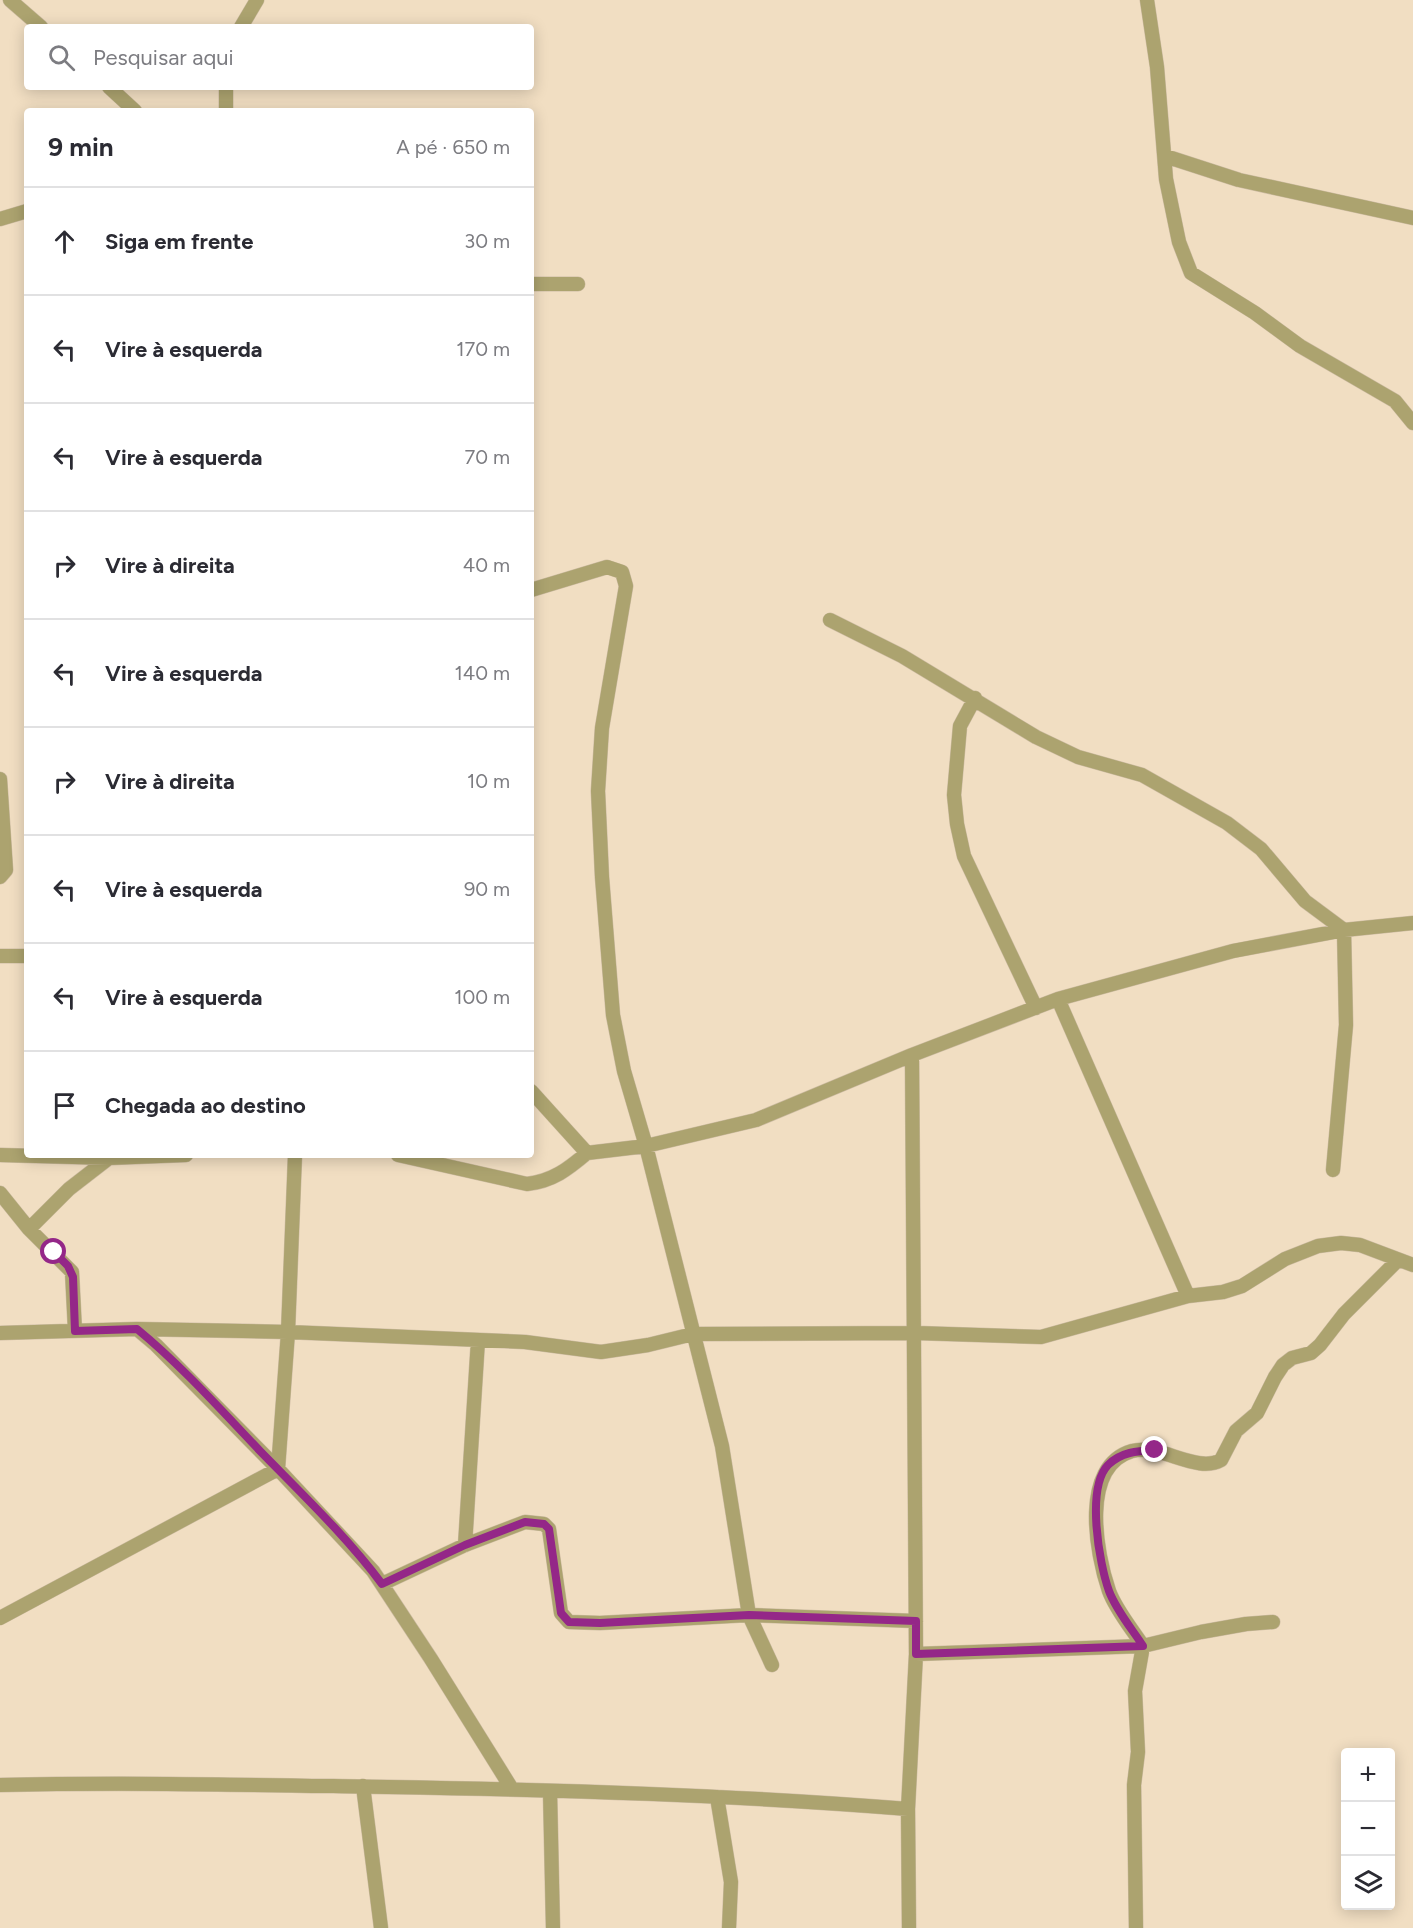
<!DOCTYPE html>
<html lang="pt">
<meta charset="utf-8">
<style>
:root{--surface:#fff;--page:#f7f7f7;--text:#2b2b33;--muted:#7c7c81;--line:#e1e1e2}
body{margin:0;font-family:Figtree,sans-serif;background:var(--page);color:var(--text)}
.controls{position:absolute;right:18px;bottom:18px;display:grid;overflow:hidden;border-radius:6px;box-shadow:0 3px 15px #0003}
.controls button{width:54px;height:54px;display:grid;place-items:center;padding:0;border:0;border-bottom:2px solid var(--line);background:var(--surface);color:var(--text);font:30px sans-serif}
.stop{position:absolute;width:18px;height:18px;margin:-14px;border:4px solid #942788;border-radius:50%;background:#fff}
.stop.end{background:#942788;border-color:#fff;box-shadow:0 2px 6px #0008}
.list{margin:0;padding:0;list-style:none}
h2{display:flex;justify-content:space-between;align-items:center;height:78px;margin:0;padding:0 24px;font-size:26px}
h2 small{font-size:20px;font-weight:400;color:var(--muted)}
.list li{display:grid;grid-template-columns:39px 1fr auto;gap:18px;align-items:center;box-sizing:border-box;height:108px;padding:0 24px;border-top:2px solid var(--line)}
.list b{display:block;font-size:22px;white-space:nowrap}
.list em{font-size:20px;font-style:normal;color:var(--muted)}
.icon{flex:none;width:33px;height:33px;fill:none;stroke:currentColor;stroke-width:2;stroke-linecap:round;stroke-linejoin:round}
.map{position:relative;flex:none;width:1413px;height:1928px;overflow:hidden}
.search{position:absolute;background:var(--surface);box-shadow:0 3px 15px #0003;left:24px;top:24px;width:510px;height:66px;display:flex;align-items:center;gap:15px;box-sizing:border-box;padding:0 21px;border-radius:6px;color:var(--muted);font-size:22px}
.panel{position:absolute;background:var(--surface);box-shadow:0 3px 15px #0003;left:24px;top:108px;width:510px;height:1050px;border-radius:6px}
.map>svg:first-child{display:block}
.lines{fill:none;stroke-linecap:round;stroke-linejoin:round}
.street-casing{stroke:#cdbca3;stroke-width:15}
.street{stroke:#aca36f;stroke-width:14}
.route{stroke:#942788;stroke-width:8}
</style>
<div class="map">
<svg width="1413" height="1928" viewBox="0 0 1413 1928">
<rect width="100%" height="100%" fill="#f1dec2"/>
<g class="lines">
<defs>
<path id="street" d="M 10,0 L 41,27
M 1147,0 L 1157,67 L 1166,179 L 1179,242 L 1191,273 L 1255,313 L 1300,346 L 1395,401 L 1413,423
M 241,27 L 257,0
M 109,87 L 135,111
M 226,111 L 226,87
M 1165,156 L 1239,180 L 1413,218
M 0,219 L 27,211
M 531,284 L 578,284
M 531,590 L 607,567 L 622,572 L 626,586 L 602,728 L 598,791 L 602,877 L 613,1015 L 624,1071 L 646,1146 L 722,1446 L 749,1615 L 772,1665
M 830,620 L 902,656 L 1036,737 L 1078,757 L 1142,775 L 1227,823 L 1261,849 L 1305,901 L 1344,930 L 1346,1025 L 1333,1170
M 975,698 L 960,726 L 954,795 L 957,824 L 964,856 L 1036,1008
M 0,779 L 6,870 L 0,877
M 0,956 L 27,956
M 1058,999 L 1188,1296
M 531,1091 L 587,1153 L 646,1146 L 756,1120 L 912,1055 L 1058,999 L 1233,951 L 1344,930 L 1413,923
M 0,1155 L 109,1158 L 186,1155
M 398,1155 L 527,1184 C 553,1181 568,1169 587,1153
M 0,1193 L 29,1229 L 72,1272 L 75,1331
M 29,1229 L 69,1189 L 109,1158
M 137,1329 L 288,1332 L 525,1342 L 601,1352 L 648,1345 L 693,1334 L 916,1333 L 1041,1337 L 1188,1296 L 1223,1292 L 1242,1286 L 1285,1259 L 1318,1246 L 1341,1243 L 1360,1245 L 1413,1265
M 0,1333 L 137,1329 L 156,1345 L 278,1469 L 373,1571 L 431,1659 L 512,1789
M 465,1545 L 478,1340
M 382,1584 L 465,1545 L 525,1522 L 544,1524 L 549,1529 L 561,1613 L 569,1622 L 600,1623 L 749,1615 L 916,1621
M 0,1618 L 278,1469 L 288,1332 L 295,1155
M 916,1654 L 1143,1646 L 1201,1632 L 1246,1624 L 1273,1622
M 0,1785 C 129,1782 259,1785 388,1787 C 561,1790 735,1795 908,1809
M 363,1786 L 381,1928
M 550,1791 L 553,1928
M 717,1797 L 731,1882 L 729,1928
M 909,1928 L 908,1809 L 916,1654 L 912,1055
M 1136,1928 L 1134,1785 L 1138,1752 L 1135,1691 L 1143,1646 C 1132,1629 1116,1610 1109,1591 C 1096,1553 1080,1466 1132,1451 C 1160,1443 1197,1474 1221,1460 L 1236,1431 L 1257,1413 L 1275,1377 L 1283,1365 L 1292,1358 L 1311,1353 L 1320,1345 L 1344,1314 L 1397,1261"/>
</defs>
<use href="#street" class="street-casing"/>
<use href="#street" class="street"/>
</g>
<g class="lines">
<path class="route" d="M 54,1252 L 68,1266 L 73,1277 L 75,1331 L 137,1329 C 182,1366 221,1410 261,1452 C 302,1494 347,1537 382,1584 L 465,1545 L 525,1522 L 544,1524 L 549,1529 L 561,1613 L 569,1622 L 600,1623 L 749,1615 L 916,1621 L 916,1654 L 1143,1646 C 1132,1629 1116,1610 1109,1591 C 1099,1563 1086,1488 1108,1465 C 1121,1452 1137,1451 1155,1450"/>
</g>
</svg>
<div class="controls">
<button>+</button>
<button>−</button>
<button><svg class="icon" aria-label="layers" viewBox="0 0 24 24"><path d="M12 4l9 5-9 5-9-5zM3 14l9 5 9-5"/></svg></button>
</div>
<div class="stop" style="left:54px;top:1252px"></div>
<div class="stop end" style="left:1155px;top:1450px"></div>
<div class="search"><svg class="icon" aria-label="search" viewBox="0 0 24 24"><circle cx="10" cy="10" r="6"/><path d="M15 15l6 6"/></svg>Pesquisar aqui</div>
<section class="panel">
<h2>9 min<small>A pé · 650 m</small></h2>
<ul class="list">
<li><svg class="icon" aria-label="ahead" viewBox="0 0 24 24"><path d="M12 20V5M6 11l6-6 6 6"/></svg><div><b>Siga em frente</b></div><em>30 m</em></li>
<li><svg class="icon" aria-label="left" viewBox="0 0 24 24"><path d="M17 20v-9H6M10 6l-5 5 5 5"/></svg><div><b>Vire à esquerda</b></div><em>170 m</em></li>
<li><svg class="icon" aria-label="left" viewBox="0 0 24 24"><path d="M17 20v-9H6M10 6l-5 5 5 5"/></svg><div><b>Vire à esquerda</b></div><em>70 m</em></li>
<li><svg class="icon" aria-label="right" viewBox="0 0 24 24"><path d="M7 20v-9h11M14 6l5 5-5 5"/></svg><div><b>Vire à direita</b></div><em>40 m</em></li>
<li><svg class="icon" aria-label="left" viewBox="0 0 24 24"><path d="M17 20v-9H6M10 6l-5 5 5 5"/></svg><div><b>Vire à esquerda</b></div><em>140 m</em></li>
<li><svg class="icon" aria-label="right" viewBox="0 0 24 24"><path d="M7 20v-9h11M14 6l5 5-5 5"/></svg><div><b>Vire à direita</b></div><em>10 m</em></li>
<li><svg class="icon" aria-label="left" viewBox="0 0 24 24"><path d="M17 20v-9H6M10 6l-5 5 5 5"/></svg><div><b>Vire à esquerda</b></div><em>90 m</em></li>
<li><svg class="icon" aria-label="left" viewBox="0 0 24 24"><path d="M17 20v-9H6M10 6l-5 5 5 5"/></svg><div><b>Vire à esquerda</b></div><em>100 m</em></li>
<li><svg class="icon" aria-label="arrive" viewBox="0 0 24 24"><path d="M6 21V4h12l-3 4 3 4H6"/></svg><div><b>Chegada ao destino</b></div></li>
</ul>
</section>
</div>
